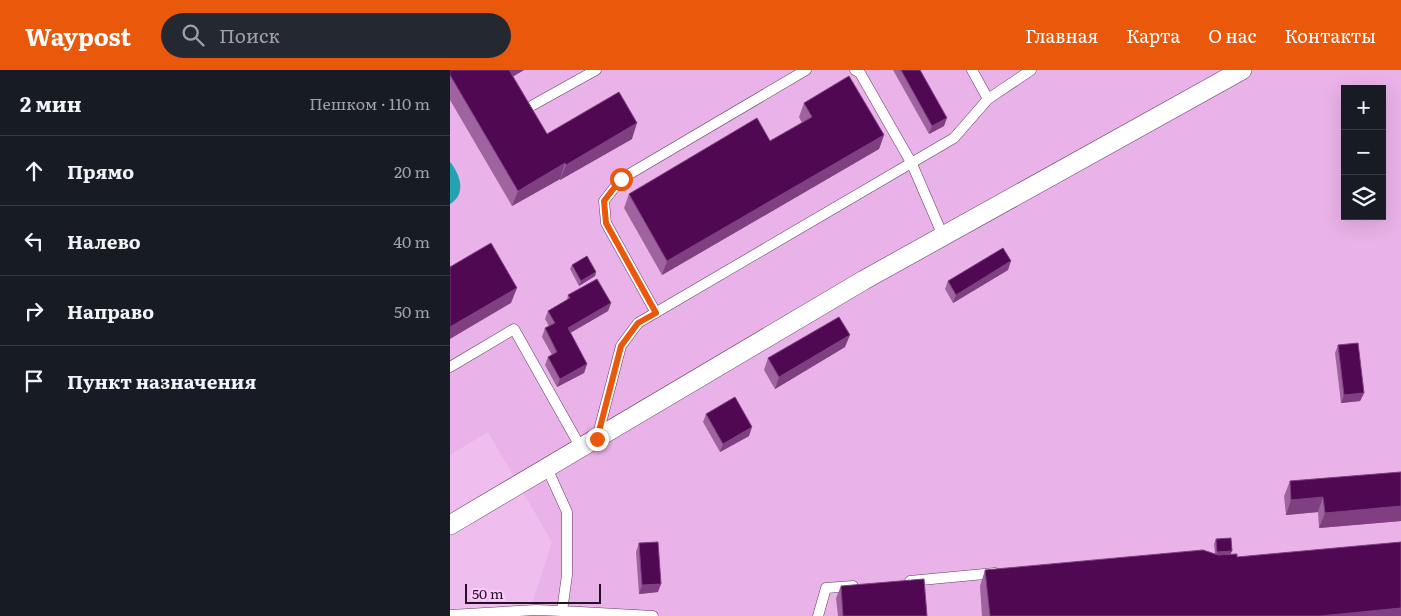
<!DOCTYPE html>
<html lang="ru">
<meta charset="utf-8">
<style>
:root{--surface:#171b24;--page:#242831;--text:#f1f3f6;--muted:#9ea1a6;--line:#363941;--accent:#ea580c}
body{margin:0;font-family:Literata,serif;background:var(--page);color:var(--text)}
.controls{position:absolute;right:15px;top:15px;display:grid;overflow:hidden;border-radius:0px;box-shadow:0 5px 20px #0002}
.controls button{width:45px;height:45px;display:grid;place-items:center;padding:0;border:0;border-bottom:1px solid var(--line);background:var(--surface);color:var(--text);font:25px sans-serif}
.scale{position:absolute;left:15px;bottom:12px;width:136px;box-sizing:border-box;padding-left:5px;border:2px solid #231223;border-top:0;font-size:14px;line-height:18px;white-space:nowrap;color:#231223;-webkit-text-stroke:4px #fdcafb;paint-order:stroke}
.stop{position:absolute;width:15px;height:15px;margin:-11px;border:4px solid #ea580c;border-radius:50%;background:#fff}
.stop.end{background:#ea580c;border-color:#fff;box-shadow:0 1px 5px #0008}
.list{margin:0;padding:0;list-style:none}
h2{display:flex;justify-content:space-between;align-items:center;height:65px;margin:0;padding:0 20px;font-size:21px}
h2 small{font-size:16px;font-weight:400;color:var(--muted)}
.list li{display:grid;grid-template-columns:32px 1fr auto;gap:15px;align-items:center;box-sizing:border-box;height:70px;padding:0 20px;border-top:1px solid var(--line)}
.list b{display:block;font-size:19px;white-space:nowrap}
.list em{font-size:16px;font-style:normal;color:var(--muted)}
.icon{flex:none;width:28px;height:28px;fill:none;stroke:currentColor;stroke-width:2;stroke-linecap:round;stroke-linejoin:round}
.map{position:relative;flex:none;width:951px;height:546px;overflow:hidden}
header{display:flex;align-items:center;gap:30px;box-sizing:border-box;height:70px;padding:0 25px;background:var(--accent);color:#fff}
header strong{font-size:24px}
nav{display:flex;gap:28px;margin-inline-start:auto;font-size:18px}
.search{width:350px;height:45px;background:var(--page);display:flex;align-items:center;gap:12px;box-sizing:border-box;padding:0 18px;border-radius:28px;color:var(--muted);font-size:19px}
main{display:flex}
aside{flex:1;background:var(--surface)}
.map>svg:first-child{display:block}
.built{fill:#e9b2e8;fill-rule:evenodd}
.water{fill:#23a2b1}
.lines{fill:none;stroke-linecap:round;stroke-linejoin:round}
.service-casing{stroke:#633a63;stroke-width:11}
.minor-casing{stroke:#633a63;stroke-width:20}
.service{stroke:#fff;stroke-width:10}
.minor{stroke:#fff;stroke-width:19}
.wall{fill:#9f63a0}
.shaded-wall{fill:#7f3f80}
.building{fill:#4f0851;stroke:#7f3f80}
.route{stroke:#ea580c;stroke-width:6}
</style>
<header>
<strong>Waypost</strong>
<div class="search"><svg class="icon" aria-label="search" viewBox="0 0 24 24"><circle cx="10" cy="10" r="6"/><path d="M15 15l6 6"/></svg>Поиск</div>
<nav><a>Главная</a><a>Карта</a><a>О нас</a><a>Контакты</a></nav>
</header>
<main>
<aside>
<h2>2 мин<small>Пешком · 110 m</small></h2>
<ul class="list">
<li><svg class="icon" aria-label="ahead" viewBox="0 0 24 24"><path d="M12 20V5M6 11l6-6 6 6"/></svg><div><b>Прямо</b></div><em>20 m</em></li>
<li><svg class="icon" aria-label="left" viewBox="0 0 24 24"><path d="M17 20v-9H6M10 6l-5 5 5 5"/></svg><div><b>Налево</b></div><em>40 m</em></li>
<li><svg class="icon" aria-label="right" viewBox="0 0 24 24"><path d="M7 20v-9h11M14 6l5 5-5 5"/></svg><div><b>Направо</b></div><em>50 m</em></li>
<li><svg class="icon" aria-label="arrive" viewBox="0 0 24 24"><path d="M6 21V4h12l-3 4 3 4H6"/></svg><div><b>Пункт назначения</b></div></li>
</ul>
</aside>
<div class="map">
<svg width="951" height="546" viewBox="0 0 951 546">
<rect width="100%" height="100%" fill="#efbeee"/>
<path class="built" d="M 0,0 L 951,0 L 951,546 L 78,546 L 102,472 L 38,362 L 0,385 ZM 895,19 L 932,19 L 932,146 L 895,146 Z"/>
<path class="water" d="M 0,92 C 10,104 17,124 0,134 Z"/>
<g class="lines">
<defs>
<path id="service" d="M 405,0 L 410,3 L 462,94 L 493,166
M 538,29 L 581,0
M 83,35 L 146,0
M 206,243 L 156,153 L 154,131 L 171,109 L 356,0
M 0,297 L 64,259 L 131,378
M 147,368 L 171,276 L 188,253 L 504,68 L 538,29 L 522,0
M 97,398 L 117,442 L 117,505 L 112,541 L 203,546
M 460,511 L 545,503
M 0,545 L 86,540 L 112,541
M 368,546 L 376,518 L 403,516"/>
<path id="minor" d="M 0,455 L 414,210 L 792,0"/>
</defs>
<use href="#service" class="service-casing"/>
<use href="#minor" class="minor-casing"/>
<use href="#service" class="service"/>
<use href="#minor" class="minor"/>
</g>
<path class="wall" d="M 0,0 L 74,0 L 63,6 L 97,64 L 182,69 L 110,110 L 110,109 L 62,136 L 0,30 Z
M 443,0 L 470,0 L 494,56 L 479,64 Z
M 354,33 L 434,65 L 429,79 L 212,205 L 174,138 L 179,124 L 320,71 L 352,53 L 349,47 Z
M 122,195 L 146,202 L 145,206 L 129,216 L 120,199 Z
M 558,200 L 503,233 L 495,219 L 498,211 Z
M 118,225 L 161,233 L 158,241 L 120,263 L 137,294 L 134,303 L 107,317 L 95,295 L 98,287 L 102,285 L 92,267 L 95,258 L 99,256 L 95,249 L 98,241 L 117,230 Z
M 888,275 L 914,323 L 910,331 L 891,333 L 885,283 Z
M 395,277 L 325,319 L 314,300 L 318,288 Z
M 256,344 L 299,366 L 270,382 L 253,352 Z
M 951,402 L 951,451 L 869,458 L 868,442 L 836,445 L 834,426 L 840,411 Z
M 766,469 L 782,481 L 780,484 L 787,487 L 951,546 L 532,546 L 530,516 L 535,500 L 765,484 L 764,474 Z
M 189,473 L 208,522 L 189,524 L 186,482 Z
M 391,516 L 477,546 L 388,546 L 386,528 Z"/>
<path class="shaded-wall" d="M 57,0 L 74,0 L 52,13 Z
M 497,48 L 494,56 L 479,64 L 482,56 Z
M 187,53 L 182,69 L 110,110 L 116,95 Z
M 434,65 L 429,79 L 212,205 L 217,191 Z
M 115,93 L 110,109 L 62,136 L 68,121 Z
M 561,191 L 558,200 L 503,233 L 506,225 Z
M 146,202 L 145,206 L 129,216 L 131,211 Z
M 67,218 L 61,233 L 0,269 L 0,257 Z
M 161,233 L 158,241 L 115,266 L 118,258 Z
M 400,265 L 395,277 L 325,319 L 329,307 Z
M 137,294 L 134,303 L 107,317 L 110,309 Z
M 914,323 L 910,331 L 891,333 L 894,325 Z
M 302,357 L 299,366 L 270,382 L 273,374 Z
M 873,427 L 868,442 L 836,445 L 841,430 Z
M 951,436 L 951,451 L 869,458 L 875,443 Z
M 782,481 L 780,485 L 765,487 L 767,482 Z
M 211,514 L 208,522 L 189,524 L 192,515 Z
M 951,538 L 951,546 L 870,546 Z"/>
<path class="building" d="M 0,0 L 59,0 L 97,64 L 169,22 L 187,53 L 116,95 L 115,93 L 68,121 L 0,5 Z
M 451,0 L 470,0 L 497,48 L 482,56 Z
M 399,6 L 434,65 L 217,191 L 179,124 L 307,48 L 320,71 L 362,47 L 354,33 Z
M 41,173 L 67,218 L 0,257 L 0,197 Z
M 553,178 L 561,191 L 506,225 L 498,211 Z
M 137,186 L 146,202 L 131,211 L 122,195 Z
M 147,209 L 161,233 L 118,258 L 137,294 L 110,309 L 98,287 L 107,282 L 95,258 L 105,253 L 98,241 L 120,228 L 118,225 Z
M 389,247 L 400,265 L 329,307 L 318,288 Z
M 908,273 L 914,323 L 894,325 L 888,275 Z
M 285,327 L 302,357 L 273,374 L 256,344 Z
M 951,402 L 951,436 L 875,443 L 873,427 L 841,430 L 840,411 Z
M 781,468 L 782,481 L 767,482 L 766,469 Z
M 208,472 L 211,514 L 192,515 L 189,473 Z
M 951,472 L 951,538 L 870,546 L 540,546 L 535,500 L 753,480 L 768,485 L 787,484 L 787,487 Z
M 474,509 L 477,546 L 393,546 L 391,516 Z"/>
<g class="lines">
<path class="route" d="M 147,369 L 171,276 L 188,253 L 206,243 L 156,153 L 154,131 L 171,109"/>
</g>
</svg>
<div class="controls">
<button>+</button>
<button>−</button>
<button><svg class="icon" aria-label="layers" viewBox="0 0 24 24"><path d="M12 4l9 5-9 5-9-5zM3 14l9 5 9-5"/></svg></button>
</div>
<div class="scale">50 m</div>
<div class="stop" style="left:171px;top:109px"></div>
<div class="stop end" style="left:147px;top:369px"></div>
</div>
</main>
